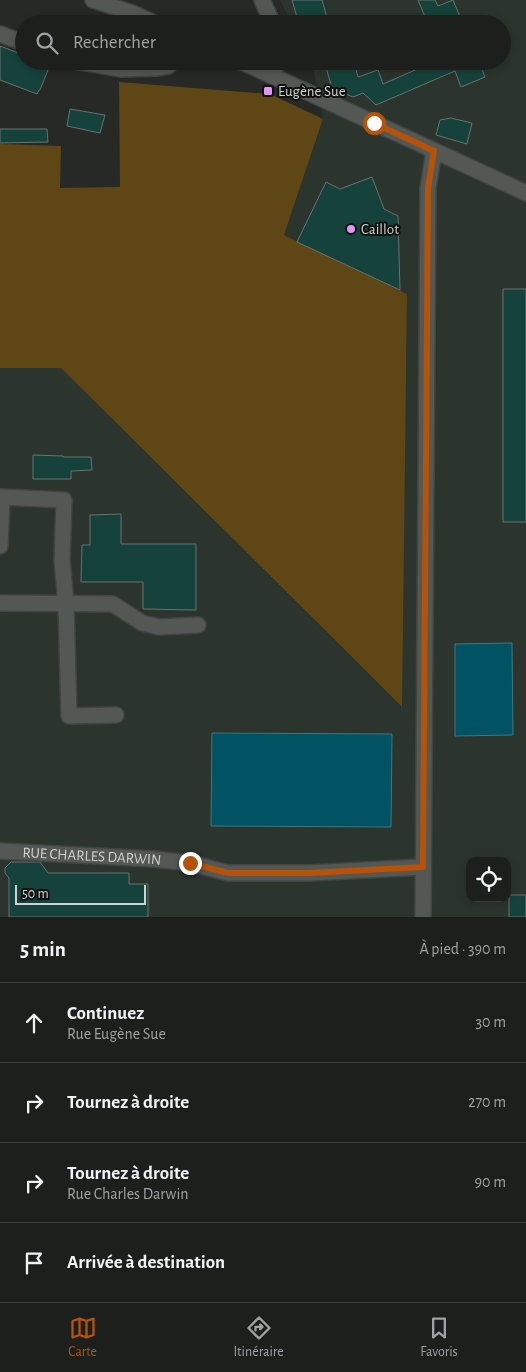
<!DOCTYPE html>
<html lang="fr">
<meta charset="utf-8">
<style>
:root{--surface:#1c1f1c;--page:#252725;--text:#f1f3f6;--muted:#a0a2a3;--line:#3a3d3b;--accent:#b45309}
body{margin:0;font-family:"Alegreya Sans",sans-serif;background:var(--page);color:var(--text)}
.controls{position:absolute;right:15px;bottom:15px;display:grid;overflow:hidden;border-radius:10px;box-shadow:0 2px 8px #0003}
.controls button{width:45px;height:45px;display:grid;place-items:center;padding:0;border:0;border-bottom:1px solid var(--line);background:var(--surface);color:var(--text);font:25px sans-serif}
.scale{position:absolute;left:15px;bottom:12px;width:131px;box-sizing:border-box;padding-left:5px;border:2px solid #cfd2d0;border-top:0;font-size:14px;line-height:18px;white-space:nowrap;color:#cfd2d0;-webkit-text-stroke:4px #101110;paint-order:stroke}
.stop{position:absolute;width:15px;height:15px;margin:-11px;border:4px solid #b45309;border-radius:50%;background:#fff}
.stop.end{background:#b45309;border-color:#fff;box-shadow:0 1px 5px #0008}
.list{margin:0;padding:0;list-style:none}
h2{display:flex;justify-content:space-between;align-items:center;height:65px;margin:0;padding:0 20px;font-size:21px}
h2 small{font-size:16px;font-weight:400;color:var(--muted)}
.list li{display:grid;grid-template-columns:32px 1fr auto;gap:15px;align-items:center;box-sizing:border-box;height:80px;padding:0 20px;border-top:1px solid var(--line)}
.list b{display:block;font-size:19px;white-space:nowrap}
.list p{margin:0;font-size:16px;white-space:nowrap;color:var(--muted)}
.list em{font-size:16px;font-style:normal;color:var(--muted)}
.icon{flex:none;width:28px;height:28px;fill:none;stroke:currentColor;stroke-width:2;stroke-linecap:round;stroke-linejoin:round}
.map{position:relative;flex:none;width:526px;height:917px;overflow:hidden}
.search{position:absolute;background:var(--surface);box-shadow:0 2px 8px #0003;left:15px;right:15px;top:15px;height:55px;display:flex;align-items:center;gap:12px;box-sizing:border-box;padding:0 18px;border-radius:28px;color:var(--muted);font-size:19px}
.sheet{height:385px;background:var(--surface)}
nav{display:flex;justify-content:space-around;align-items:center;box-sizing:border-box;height:70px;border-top:1px solid var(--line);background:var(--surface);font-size:14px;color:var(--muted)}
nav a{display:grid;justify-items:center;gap:2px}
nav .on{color:var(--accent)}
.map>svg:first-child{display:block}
.built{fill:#2b342d;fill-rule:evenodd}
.green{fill:#5e4714}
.water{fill:#015263;stroke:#3f7884}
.building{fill:#16423c;stroke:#6b7170}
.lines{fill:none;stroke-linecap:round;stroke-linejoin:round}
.minor-casing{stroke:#414441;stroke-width:18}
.minor{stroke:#545855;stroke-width:15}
.route{stroke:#b45309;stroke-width:6}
.poi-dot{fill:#de98f3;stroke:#101110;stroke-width:2}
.labels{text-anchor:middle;stroke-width:4;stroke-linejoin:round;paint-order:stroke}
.poi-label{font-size:15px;fill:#cfd2d0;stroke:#101110;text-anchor:start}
.street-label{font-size:15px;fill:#cfd2d0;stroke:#101110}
</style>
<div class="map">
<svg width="526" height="917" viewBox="0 0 526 917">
<rect width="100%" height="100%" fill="#262926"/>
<path class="built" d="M 280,0 L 526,0 L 526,917 L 0,917 L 0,368 L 61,368 L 401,707 L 407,294 L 284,235 L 323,119 L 313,68 L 310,61 L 502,61 L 502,24 L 292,24 ZM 470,861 L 507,861 L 507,898 L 470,898 Z"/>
<path class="green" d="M 119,82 L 270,94 L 323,119 L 284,235 L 407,294 L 402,707 L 61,368 L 0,368 L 0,144 L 61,146 L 60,188 L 120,187 Z"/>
<path class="water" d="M 512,643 L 513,735 L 455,736 L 455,644 Z
M 212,733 L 392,734 L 391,827 L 211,826 Z"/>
<path class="building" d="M 292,0 L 322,0 L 326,14 L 326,20 L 323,21 L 323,24 L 299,24 Z
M 418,0 L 435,0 L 438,6 L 453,0 L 463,24 L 428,24 Z
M 0,46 L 24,55 L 24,61 L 40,61 L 50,65 L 40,90 L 39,90 L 37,94 L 0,80 Z
M 324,61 L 345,61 L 346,68 L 355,66 L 358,77 L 378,70 L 383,84 L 436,61 L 479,61 L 485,77 L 461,87 L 455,71 L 376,105 L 363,93 L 353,97 L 332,88 Z
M 70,109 L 105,115 L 100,133 L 67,126 Z
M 451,118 L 472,123 L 467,144 L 436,135 L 440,120 Z
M 0,129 L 47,129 L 48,142 L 0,143 Z
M 372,177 L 384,209 L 398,216 L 400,290 L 297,242 L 326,182 L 340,189 Z
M 503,289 L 526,289 L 526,522 L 503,522 Z
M 33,455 L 63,456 L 63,457 L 91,457 L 92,470 L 71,471 L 71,479 L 33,479 Z
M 121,514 L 121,544 L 196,544 L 196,610 L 143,609 L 143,582 L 81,582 L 82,545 L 90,545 L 90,515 Z
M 11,862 L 40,862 L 48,873 L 129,873 L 129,884 L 148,884 L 148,917 L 9,917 L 9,878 L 5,873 L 5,868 Z
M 509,895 L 526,895 L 526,917 L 509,917 Z"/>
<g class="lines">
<defs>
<g id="minor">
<path d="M 93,0 L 132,13 L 156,24"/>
<path d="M 262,0 L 273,24"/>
<path d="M 0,34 L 24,43"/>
<path d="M 74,61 L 121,69 L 156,68 L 168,66 L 174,61"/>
<path d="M 240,61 L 526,193"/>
<path d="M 272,76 L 277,61"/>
<path d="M 0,497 L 2,497 L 0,546"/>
<path d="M 2,497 L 64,500 L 62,560 L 66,604 L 69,716 L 116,715"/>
<path d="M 0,603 L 113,604 L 142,623 L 159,627 L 198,625"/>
<path id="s1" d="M 0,851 L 154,859 L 190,863 L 228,873 L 309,873 L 423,867"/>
<path d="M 423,917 L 428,188 L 434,151"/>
</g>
</defs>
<use href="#minor" class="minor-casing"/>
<use href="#minor" class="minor"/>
</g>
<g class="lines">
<path class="route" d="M 190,863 L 228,873 L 309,873 L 423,867 L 428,188 L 434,151 L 374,123"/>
</g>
<g class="poi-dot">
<rect x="263" y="86" width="10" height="10" rx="2.5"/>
<circle cx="351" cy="229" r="5"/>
</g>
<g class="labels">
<g class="poi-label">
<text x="278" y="96">Eugène Sue</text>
<text x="361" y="234">Caillot</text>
</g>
<g class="street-label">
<text dy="5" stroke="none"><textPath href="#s1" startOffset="92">RUE CHARLES DARWIN</textPath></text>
</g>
</g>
</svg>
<div class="controls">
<button><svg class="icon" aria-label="locate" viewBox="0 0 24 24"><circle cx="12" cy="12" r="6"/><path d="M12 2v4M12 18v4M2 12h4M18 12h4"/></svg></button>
</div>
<div class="scale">50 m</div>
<div class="stop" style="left:374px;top:123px"></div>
<div class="stop end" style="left:190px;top:863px"></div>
<div class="search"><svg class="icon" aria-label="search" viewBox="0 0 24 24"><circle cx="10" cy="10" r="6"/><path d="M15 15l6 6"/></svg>Rechercher</div>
</div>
<section class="sheet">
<h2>5 min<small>À pied · 390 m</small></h2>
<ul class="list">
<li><svg class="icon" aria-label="ahead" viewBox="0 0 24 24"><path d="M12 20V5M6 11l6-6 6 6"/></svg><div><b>Continuez</b><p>Rue Eugène Sue</p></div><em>30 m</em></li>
<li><svg class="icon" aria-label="right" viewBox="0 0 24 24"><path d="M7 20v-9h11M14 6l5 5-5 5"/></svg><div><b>Tournez à droite</b></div><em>270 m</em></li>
<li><svg class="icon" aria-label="right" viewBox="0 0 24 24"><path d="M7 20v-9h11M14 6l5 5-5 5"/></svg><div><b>Tournez à droite</b><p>Rue Charles Darwin</p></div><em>90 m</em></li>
<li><svg class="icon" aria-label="arrive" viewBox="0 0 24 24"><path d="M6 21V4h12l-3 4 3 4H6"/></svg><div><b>Arrivée à destination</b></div></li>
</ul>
</section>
<nav>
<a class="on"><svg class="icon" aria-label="map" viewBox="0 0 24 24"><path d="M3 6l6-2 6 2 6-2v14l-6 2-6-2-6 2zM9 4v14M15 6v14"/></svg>Carte</a>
<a><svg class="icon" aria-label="directions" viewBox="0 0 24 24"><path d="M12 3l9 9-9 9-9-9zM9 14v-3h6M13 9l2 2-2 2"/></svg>Itinéraire</a>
<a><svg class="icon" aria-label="saved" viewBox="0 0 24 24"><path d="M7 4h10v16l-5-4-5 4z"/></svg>Favoris</a>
</nav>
